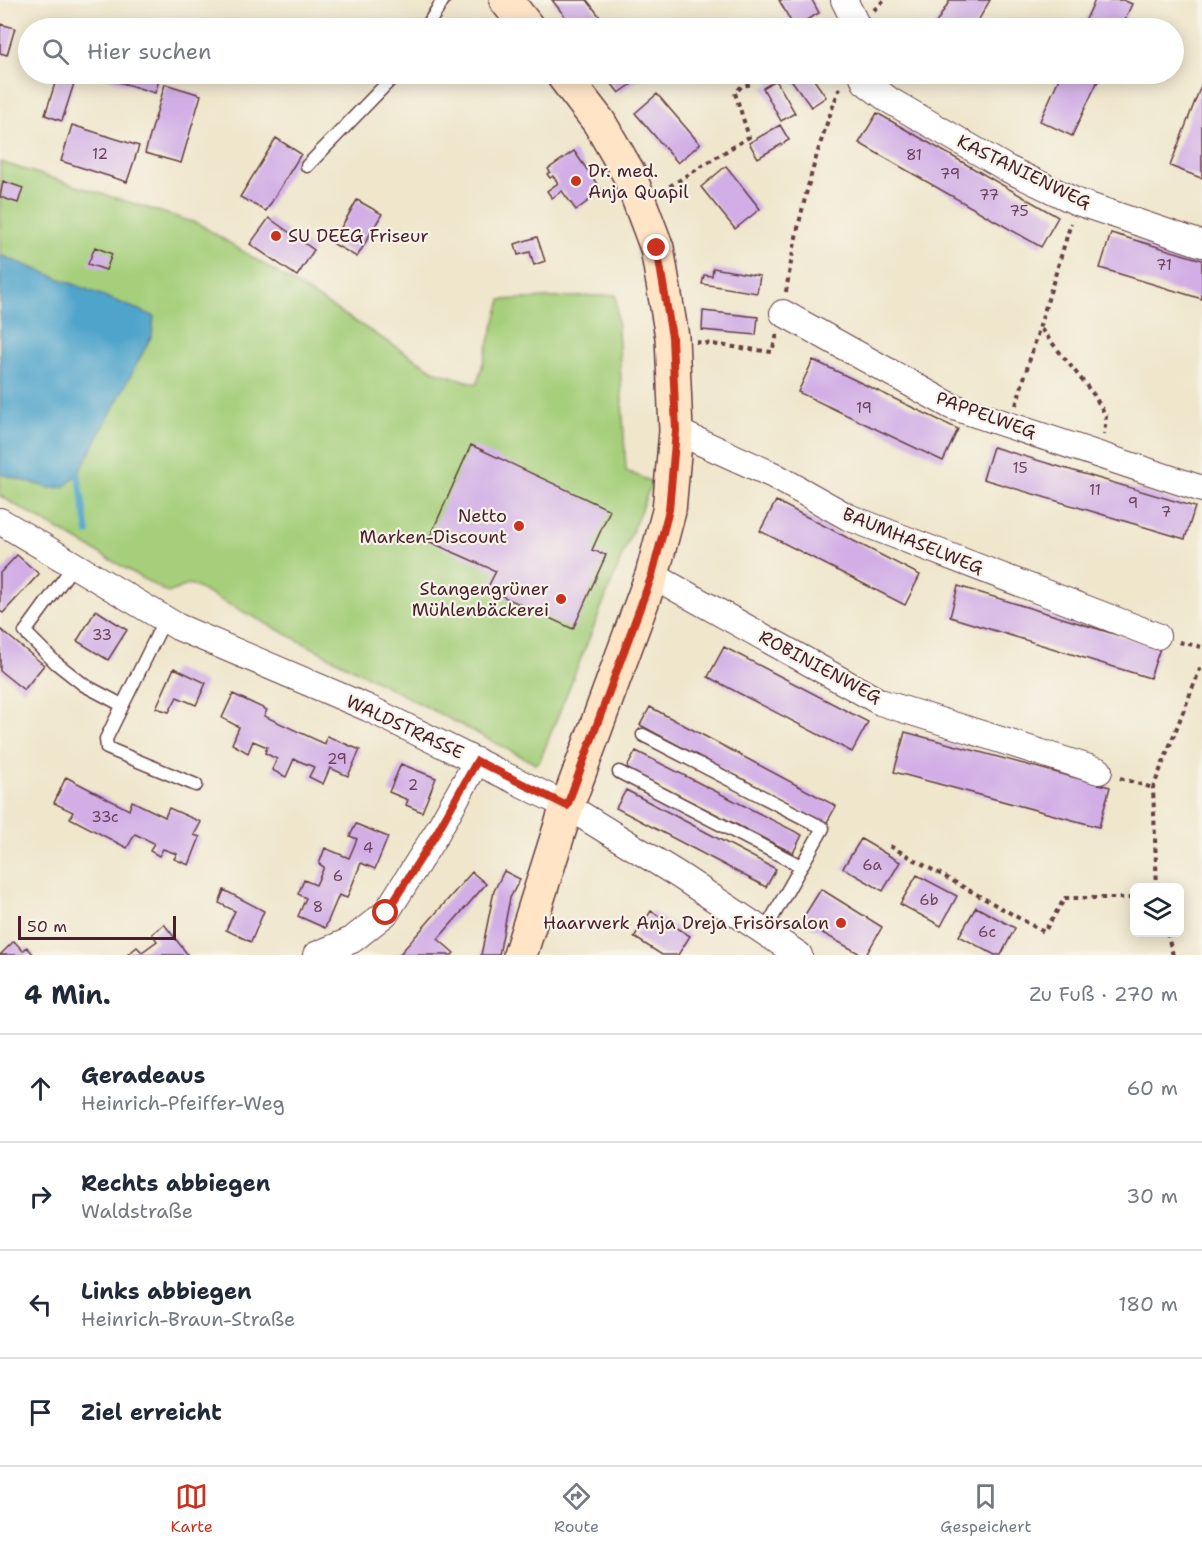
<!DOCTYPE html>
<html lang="de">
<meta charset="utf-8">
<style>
:root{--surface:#fff;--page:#f2f2f3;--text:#1f2937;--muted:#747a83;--line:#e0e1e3;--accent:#c8321e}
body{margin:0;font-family:"Shantell Sans",sans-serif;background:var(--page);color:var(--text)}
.controls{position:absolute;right:18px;bottom:18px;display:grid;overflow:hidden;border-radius:9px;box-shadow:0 3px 15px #0003}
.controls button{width:54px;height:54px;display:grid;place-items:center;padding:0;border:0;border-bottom:2px solid var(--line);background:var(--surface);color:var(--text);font:30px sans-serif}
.scale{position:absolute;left:18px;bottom:15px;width:158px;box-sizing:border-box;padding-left:6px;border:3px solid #4a1f2b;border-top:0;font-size:16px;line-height:21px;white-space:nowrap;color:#4a1f2b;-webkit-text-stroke:4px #f7f3e8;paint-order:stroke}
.stop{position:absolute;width:18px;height:18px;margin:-14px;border:4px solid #c8321e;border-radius:50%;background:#fff}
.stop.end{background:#c8321e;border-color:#fff;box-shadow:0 2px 6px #0008}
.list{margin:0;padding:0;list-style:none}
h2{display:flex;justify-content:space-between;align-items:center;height:78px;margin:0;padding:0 24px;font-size:26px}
h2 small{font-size:20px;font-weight:400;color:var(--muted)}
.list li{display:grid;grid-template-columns:39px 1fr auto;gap:18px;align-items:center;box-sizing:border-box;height:108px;padding:0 24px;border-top:2px solid var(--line)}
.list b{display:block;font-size:22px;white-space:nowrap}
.list p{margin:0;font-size:20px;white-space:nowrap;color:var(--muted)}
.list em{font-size:20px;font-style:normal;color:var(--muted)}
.icon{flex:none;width:33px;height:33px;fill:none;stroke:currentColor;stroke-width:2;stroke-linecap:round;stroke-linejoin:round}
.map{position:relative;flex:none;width:1202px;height:955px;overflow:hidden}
.search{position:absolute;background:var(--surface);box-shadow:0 3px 15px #0003;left:18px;right:18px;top:18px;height:66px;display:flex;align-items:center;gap:15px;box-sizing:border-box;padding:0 21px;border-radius:33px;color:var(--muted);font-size:22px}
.sheet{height:510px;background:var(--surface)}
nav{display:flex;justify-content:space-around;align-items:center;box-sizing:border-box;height:84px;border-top:2px solid var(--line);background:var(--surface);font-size:16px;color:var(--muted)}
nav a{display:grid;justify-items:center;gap:3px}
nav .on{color:var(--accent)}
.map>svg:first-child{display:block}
.green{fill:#a6cf7b;stroke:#787753;stroke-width:1.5}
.water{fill:#4fa4cb;stroke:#4c627b;stroke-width:1.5}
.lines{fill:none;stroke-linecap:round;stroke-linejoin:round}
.stream{stroke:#4fa4cb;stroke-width:6}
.building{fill:#d1aee6}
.lane-casing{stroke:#633d43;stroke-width:15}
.street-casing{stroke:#633d43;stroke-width:28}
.secondary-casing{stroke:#633d43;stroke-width:36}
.path{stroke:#633d43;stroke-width:4;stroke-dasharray:4.5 4.5;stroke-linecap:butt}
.lane{stroke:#fff;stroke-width:12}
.street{stroke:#fff;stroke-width:26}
.secondary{stroke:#ffe4c6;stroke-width:33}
.route{stroke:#c8321e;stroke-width:8}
.poi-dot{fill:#c8321e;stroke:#f7f3e8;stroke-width:2}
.labels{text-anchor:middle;stroke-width:4.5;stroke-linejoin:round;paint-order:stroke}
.number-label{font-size:15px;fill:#6c435a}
.poi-label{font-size:18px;fill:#4a1f2b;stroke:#f7f3e8;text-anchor:end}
.street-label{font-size:18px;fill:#4a1f2b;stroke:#f7f3e8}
</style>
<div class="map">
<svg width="1202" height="955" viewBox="0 0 1202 955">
<rect width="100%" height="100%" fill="#f7f3e8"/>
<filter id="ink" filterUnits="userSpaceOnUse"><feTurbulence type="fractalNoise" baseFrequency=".0167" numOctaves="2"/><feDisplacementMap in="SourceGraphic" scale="12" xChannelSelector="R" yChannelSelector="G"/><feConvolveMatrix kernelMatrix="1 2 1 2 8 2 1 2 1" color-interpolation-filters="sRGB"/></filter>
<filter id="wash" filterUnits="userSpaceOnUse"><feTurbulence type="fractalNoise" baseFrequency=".008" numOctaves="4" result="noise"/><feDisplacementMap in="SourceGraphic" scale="24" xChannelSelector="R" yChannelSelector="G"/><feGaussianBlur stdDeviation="1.35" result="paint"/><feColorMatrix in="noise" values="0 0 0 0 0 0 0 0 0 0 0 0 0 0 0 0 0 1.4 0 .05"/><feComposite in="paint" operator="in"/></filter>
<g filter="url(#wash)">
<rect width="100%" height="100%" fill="#efe6cc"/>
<path class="green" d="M 0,162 L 199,224 L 436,372 L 477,384 L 501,300 L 616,295 L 626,471 L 652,482 L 540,760 L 536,764 L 190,584 L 168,593 L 0,496 Z"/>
<path class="water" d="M 0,255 L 154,316 L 152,335 L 79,473 L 64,487 L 50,488 L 0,474 Z"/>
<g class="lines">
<path class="stream" d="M 73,467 L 78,473 L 88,533"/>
</g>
<g id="blocks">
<path class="building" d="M 552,0 L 587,0 L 600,17 L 587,28 L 574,28 Z
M 779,0 L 812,0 L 819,13 L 794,27 Z
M 950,0 L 990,0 L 974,28 L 933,28 Z
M 1095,0 L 1123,0 L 1132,4 L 1121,28 L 1082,28 Z
M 0,24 L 15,28 L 7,55 L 0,53 Z
M 58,74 L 77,74 L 62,121 L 45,115 Z
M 93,74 L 161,74 L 155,93 Z
M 604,74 L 639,74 L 642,77 L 619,93 Z
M 787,74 L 810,74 L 826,97 L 811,107 Z
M 1061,74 L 1101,74 L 1072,136 L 1040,121 Z
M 776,80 L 795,113 L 781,121 L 763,88 Z
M 1202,83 L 1202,176 L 1201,178 L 1170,166 Z
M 165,84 L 201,95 L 181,163 L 145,153 Z
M 657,94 L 700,144 L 678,163 L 635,113 Z
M 877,113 L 1058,217 L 1041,247 L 859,143 Z
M 72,125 L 139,146 L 127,182 L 61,161 Z
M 780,125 L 789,140 L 758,158 L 749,143 Z
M 276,138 L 301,154 L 266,211 L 240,197 Z
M 574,151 L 602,191 L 576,210 L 562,191 L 552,198 L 547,191 L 558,183 L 553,176 L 550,178 L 547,174 L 550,172 L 548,169 Z
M 726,166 L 760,209 L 735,229 L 701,187 Z
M 3,181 L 23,188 L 18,203 L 0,197 Z
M 357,200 L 382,214 L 357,257 L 332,243 Z
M 269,218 L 314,250 L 297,276 L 250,244 Z
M 1111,233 L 1202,260 L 1202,299 L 1100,268 Z
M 537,237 L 545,261 L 534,265 L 530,252 L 518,255 L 515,244 Z
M 95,247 L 112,254 L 106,270 L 88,264 Z
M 713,268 L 760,276 L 757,293 L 702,284 L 704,275 L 712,276 Z
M 703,311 L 758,317 L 756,335 L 702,330 Z
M 813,360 L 958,429 L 943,461 L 798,392 Z
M 471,445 L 610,510 L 592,550 L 606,555 L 573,629 L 487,589 L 496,571 L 428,541 Z
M 993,447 L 1195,507 L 1185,539 L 983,479 Z
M 776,501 L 920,575 L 905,605 L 760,531 Z
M 17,555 L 39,574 L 3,613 L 0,611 L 0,573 Z
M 958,586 L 1160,648 L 1150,678 L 950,617 Z
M 96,610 L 127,630 L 108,660 L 77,641 Z
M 0,629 L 44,665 L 24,690 L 0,671 Z
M 724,647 L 868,722 L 852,752 L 708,677 Z
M 174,668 L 206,683 L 196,705 L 177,697 L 169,712 L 156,708 Z
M 233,694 L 267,710 L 264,716 L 325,744 L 327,736 L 360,750 L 348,776 L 330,768 L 323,784 L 309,777 L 314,767 L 294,759 L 286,777 L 272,770 L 277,759 L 265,753 L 267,747 L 253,741 L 248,753 L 232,744 L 239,727 L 222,718 Z
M 650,707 L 836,806 L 826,824 L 640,725 Z
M 905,732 L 1110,787 L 1099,827 L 894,772 Z
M 636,751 L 802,835 L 793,853 L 626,769 Z
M 401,764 L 436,778 L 422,812 L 406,805 L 408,800 L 389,792 Z
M 66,777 L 129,810 L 132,801 L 165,817 L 169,808 L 201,822 L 194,835 L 200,837 L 189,865 L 174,859 L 177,854 L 163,849 L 159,856 L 150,851 L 154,843 L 135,834 L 127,848 L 70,818 L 73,812 L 54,803 Z
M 626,790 L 776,869 L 766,887 L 616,808 Z
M 356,824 L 388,837 L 375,869 L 361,863 L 347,898 L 339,895 L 325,928 L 298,916 L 306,898 L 298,894 L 304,880 L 316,885 L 324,867 L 319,864 L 325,848 L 349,858 L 357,839 L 350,836 Z
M 861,839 L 900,862 L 883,891 L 843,868 Z
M 504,871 L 520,879 L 510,898 L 499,955 L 481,955 L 494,891 Z
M 472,872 L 486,884 L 438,939 L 454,953 L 452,955 L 399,955 Z
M 917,875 L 957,896 L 941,926 L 900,904 Z
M 821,889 L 882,927 L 866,955 L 862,955 L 801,921 Z
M 224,890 L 264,911 L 251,942 L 226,930 L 235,911 L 219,903 Z
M 976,907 L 1015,928 L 1001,955 L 995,955 L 959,936 Z
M 651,911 L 690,936 L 678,955 L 662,955 L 634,937 Z
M 164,924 L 188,955 L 127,955 L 137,947 L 142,952 L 157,941 L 152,934 Z
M 14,941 L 23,951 L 27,947 L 34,955 L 0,955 Z"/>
</g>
</g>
<g filter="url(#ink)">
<use href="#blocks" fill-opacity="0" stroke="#633d43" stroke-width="1.5"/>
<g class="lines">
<defs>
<path id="lane" d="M 426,28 L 443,0
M 307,166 L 396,74
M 74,565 L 25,632 L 56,663 L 84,685 L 122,705
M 165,619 L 106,739 L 107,748 L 196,785
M 643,735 L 823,828 L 764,932
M 619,772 L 801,866"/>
<path id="street" d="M 844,0 L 858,28
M 862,74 L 865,82 L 889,100 L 1008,169 L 1077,202 L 1202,244
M 783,313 L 951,406 L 1202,489
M 676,431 L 773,475 L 848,517 L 1157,636
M 0,521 L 178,627 L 368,708 L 567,806 L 680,876 L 799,955
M 652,575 L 880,702 L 1099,771
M 316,955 L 352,940 L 386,913 L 436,834 L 477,761"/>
<path id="secondary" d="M 506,0 L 528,28
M 520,955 L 567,806 L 652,575 L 669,511 L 676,431 L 672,337 L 657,248 L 629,174 L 599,122 L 562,74"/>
</defs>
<use href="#lane" class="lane-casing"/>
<use href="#street" class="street-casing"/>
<use href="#secondary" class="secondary-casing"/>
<path class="path" d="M 874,10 L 884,0
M 662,191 L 749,137 L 735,93 L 742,86 L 753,84
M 786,292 C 797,222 815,151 841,85
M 1041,329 L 1094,395 L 1106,416 L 1104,435
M 696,342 L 772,352 L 777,334
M 1016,405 L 1071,223
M 1179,642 L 1202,647
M 1120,778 L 1153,788
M 890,846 L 1044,932 L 1065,898 L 1134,898
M 1157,888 L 1153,788 L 1202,664
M 1167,933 L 1173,955"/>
<use href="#lane" class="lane"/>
<use href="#street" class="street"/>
<use href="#secondary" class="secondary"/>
</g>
</g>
<g class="lines" filter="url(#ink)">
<path class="route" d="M 386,913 L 436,834 L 477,761 L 567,806 L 652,575 L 669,510 L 676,431 L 672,337 L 657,248"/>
</g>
<g class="poi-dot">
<circle cx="576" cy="181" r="6"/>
<circle cx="276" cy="236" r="6"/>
<circle cx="519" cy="526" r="6"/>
<circle cx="561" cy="599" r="6"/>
<circle cx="841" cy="923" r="6"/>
</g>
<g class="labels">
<g class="number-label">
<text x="100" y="159">12</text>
<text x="914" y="160">81</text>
<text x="950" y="179">79</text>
<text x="989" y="200">77</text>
<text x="1019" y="216">75</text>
<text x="1164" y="270">71</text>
<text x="864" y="413">19</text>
<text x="1020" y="473">15</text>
<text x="1095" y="495">11</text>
<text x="1133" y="508">9</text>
<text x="1166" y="517">7</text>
<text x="102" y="640">33</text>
<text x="337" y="764">29</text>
<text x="413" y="790">2</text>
<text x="105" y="822">33c</text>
<text x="368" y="853">4</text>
<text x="872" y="870">6a</text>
<text x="338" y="881">6</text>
<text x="929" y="905">6b</text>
<text x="318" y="912">8</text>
<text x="987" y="937">6c</text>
</g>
<g class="poi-label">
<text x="588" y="177" text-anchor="start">Dr. med.<tspan x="588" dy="21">Anja Quapil</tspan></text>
<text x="288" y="242" text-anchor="start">SU DEEG Friseur</text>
<text x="507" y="522">Netto<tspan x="507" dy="21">Marken-Discount</tspan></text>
<text x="549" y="595">Stangengrüner<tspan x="549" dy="21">Mühlenbäckerei</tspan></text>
<text x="829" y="929">Haarwerk Anja Dreja Frisörsalon</text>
</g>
<g class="street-label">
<text transform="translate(1024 172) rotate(26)" y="6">KASTANIENWEG</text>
<text transform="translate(986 415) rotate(20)" y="6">PAPPELWEG</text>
<text transform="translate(913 541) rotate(22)" y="6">BAUMHASELWEG</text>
<text transform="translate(820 667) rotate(28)" y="6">ROBINIENWEG</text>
<text transform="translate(405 727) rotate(25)" y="6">WALDSTRASSE</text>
</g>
</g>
</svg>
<div class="controls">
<button><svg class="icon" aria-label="layers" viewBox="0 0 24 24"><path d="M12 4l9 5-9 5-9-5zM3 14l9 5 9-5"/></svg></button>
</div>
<div class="scale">50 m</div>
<div class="stop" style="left:386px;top:913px"></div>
<div class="stop end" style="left:657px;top:248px"></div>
<div class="search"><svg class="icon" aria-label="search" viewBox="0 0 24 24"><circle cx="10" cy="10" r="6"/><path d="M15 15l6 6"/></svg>Hier suchen</div>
</div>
<section class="sheet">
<h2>4 Min.<small>Zu Fuß · 270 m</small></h2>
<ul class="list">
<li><svg class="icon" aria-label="ahead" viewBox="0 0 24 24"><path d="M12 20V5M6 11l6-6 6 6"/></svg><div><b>Geradeaus</b><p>Heinrich-Pfeiffer-Weg</p></div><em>60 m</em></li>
<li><svg class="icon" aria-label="right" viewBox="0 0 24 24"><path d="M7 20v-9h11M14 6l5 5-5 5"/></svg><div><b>Rechts abbiegen</b><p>Waldstraße</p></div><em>30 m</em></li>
<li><svg class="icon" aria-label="left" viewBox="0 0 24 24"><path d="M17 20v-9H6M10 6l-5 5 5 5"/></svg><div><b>Links abbiegen</b><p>Heinrich-Braun-Straße</p></div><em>180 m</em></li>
<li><svg class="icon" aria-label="arrive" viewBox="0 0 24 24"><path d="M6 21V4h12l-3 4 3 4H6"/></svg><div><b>Ziel erreicht</b></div></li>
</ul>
</section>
<nav>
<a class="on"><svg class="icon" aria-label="map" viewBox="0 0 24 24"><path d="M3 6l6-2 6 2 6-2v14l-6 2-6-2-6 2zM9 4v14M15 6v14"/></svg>Karte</a>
<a><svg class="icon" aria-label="directions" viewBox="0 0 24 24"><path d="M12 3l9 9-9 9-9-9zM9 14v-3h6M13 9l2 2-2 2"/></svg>Route</a>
<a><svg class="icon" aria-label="saved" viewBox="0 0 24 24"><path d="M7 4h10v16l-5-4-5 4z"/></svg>Gespeichert</a>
</nav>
